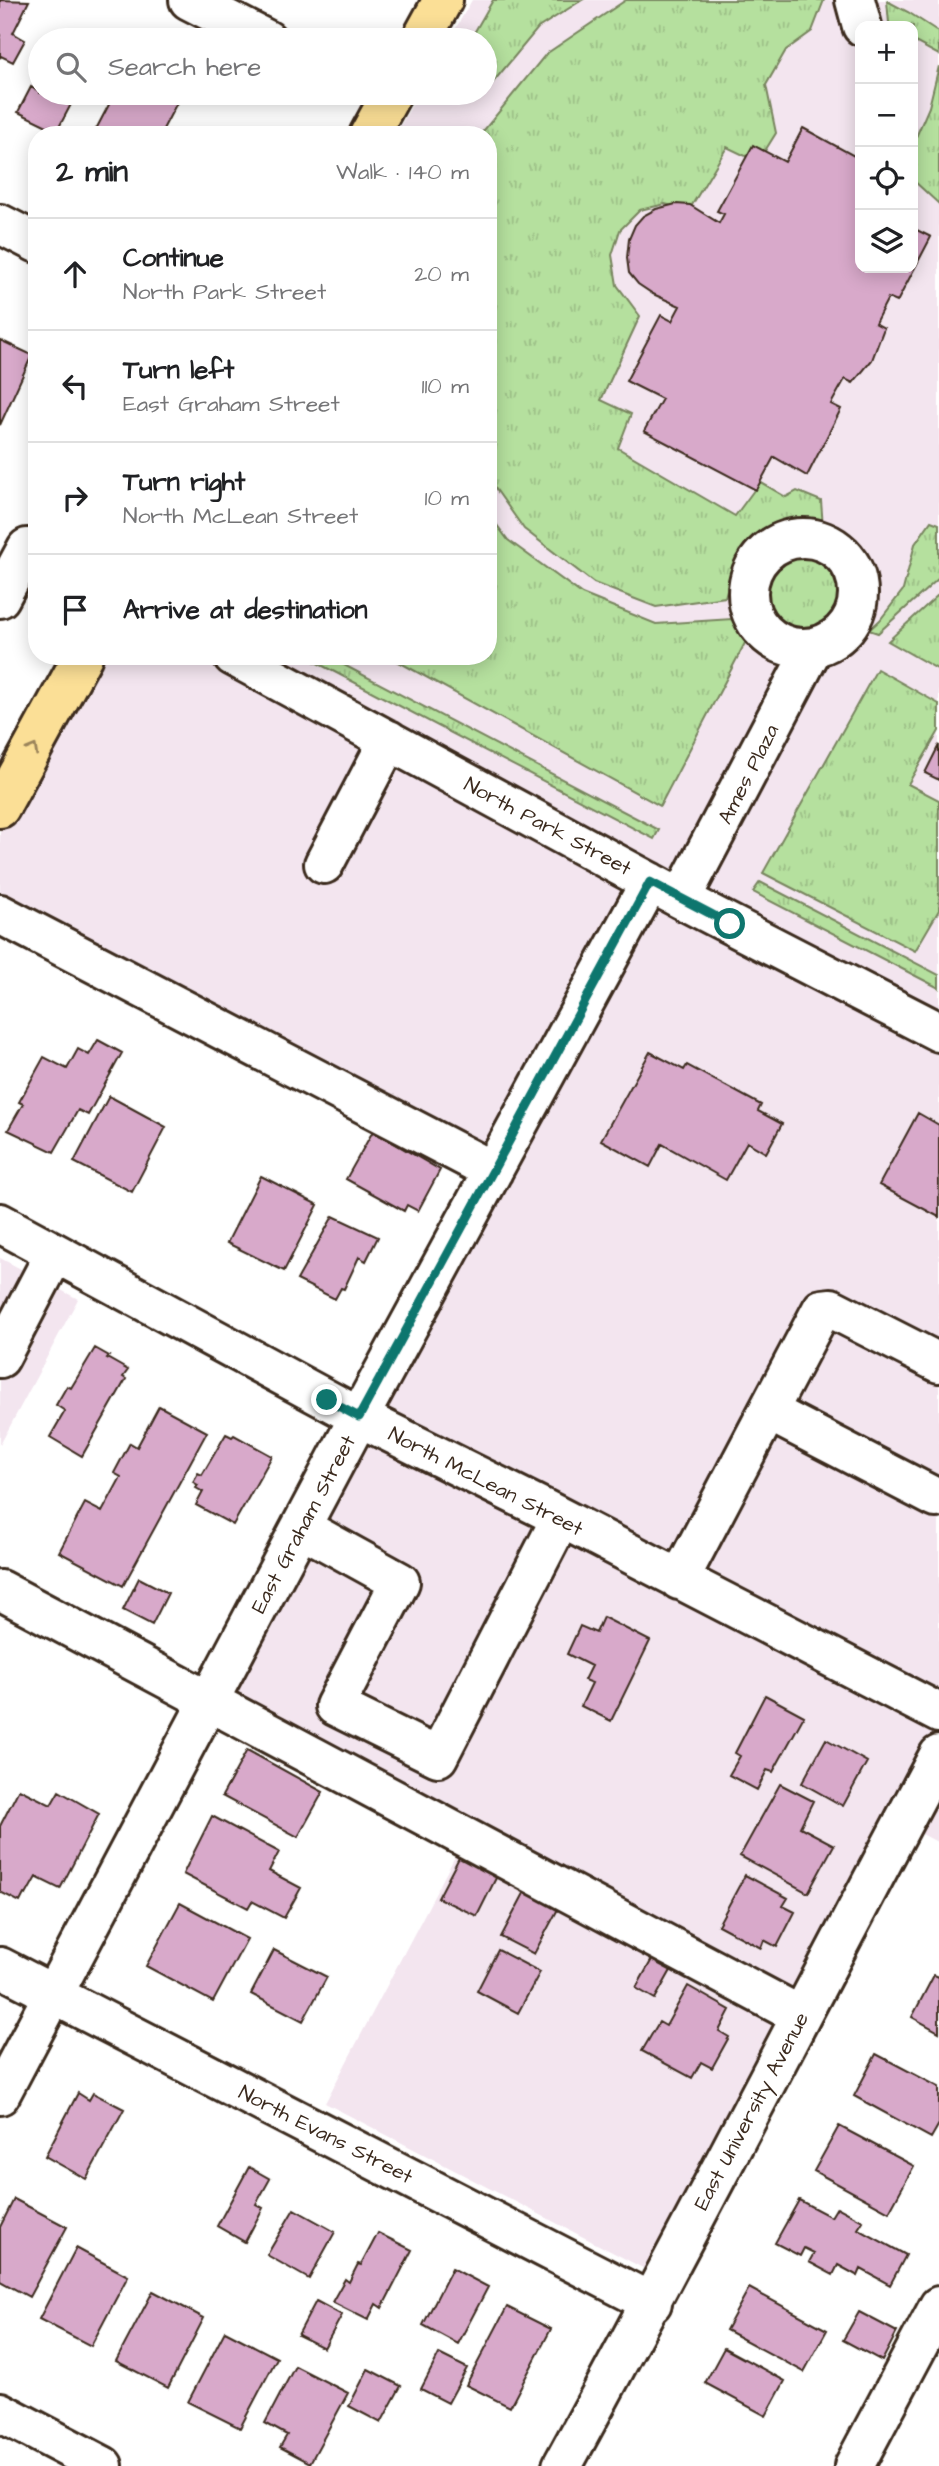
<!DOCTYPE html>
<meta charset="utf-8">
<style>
:root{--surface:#fff;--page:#f6f6f6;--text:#202124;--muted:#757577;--line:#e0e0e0}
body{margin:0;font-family:"Architects Daughter",sans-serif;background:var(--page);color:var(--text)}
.controls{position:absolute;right:21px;top:21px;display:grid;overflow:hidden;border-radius:14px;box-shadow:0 4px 18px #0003}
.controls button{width:63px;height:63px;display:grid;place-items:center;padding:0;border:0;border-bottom:2px solid var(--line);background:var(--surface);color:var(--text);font:35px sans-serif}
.stop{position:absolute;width:21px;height:21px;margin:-16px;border:5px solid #0f766e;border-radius:50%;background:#fff}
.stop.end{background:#0f766e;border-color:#fff;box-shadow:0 2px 7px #0008}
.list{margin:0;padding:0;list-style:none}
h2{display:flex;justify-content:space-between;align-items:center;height:91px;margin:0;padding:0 28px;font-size:30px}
h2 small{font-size:23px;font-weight:400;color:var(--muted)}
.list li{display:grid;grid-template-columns:46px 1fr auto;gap:21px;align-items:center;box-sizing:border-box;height:112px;padding:0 28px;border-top:2px solid var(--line)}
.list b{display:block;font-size:26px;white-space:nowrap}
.list p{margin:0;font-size:23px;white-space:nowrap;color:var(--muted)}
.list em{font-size:23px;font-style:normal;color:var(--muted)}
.icon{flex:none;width:38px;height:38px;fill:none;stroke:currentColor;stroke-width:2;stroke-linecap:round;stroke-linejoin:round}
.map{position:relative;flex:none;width:939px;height:2466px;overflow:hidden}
.search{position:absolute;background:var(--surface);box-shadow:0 4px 18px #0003;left:28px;top:28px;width:469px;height:77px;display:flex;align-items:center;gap:18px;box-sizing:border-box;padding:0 24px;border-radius:38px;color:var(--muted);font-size:26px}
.panel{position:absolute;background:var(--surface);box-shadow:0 4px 18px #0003;left:28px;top:126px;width:469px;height:539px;border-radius:28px}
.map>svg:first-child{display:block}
.built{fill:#f3e5ef;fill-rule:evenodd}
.grass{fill:url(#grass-tufts);stroke:#78855e;stroke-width:2}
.building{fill:#d8a9ca;stroke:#3b2a1e;stroke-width:2}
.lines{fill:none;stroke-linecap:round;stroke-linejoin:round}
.minor-casing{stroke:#3b2a1e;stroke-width:44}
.major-casing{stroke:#3b2a1e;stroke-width:44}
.minor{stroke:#fff;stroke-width:38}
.major{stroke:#fbdf96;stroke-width:38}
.oneway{stroke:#9b845a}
.route{stroke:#0f766e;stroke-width:9}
.labels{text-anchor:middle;stroke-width:5;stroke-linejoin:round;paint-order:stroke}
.street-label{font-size:21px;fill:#3b2a1e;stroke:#fff}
</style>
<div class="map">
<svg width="939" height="2466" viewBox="0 0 939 2466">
<defs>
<pattern id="grass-tufts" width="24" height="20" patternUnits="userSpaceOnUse" patternTransform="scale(1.75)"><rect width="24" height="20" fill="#b5e09e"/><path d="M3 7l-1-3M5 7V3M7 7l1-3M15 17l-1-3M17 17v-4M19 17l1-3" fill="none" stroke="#9dc088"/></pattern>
</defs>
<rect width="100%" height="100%" fill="#fff"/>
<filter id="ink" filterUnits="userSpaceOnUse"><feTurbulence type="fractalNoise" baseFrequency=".0143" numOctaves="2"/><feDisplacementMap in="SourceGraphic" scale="14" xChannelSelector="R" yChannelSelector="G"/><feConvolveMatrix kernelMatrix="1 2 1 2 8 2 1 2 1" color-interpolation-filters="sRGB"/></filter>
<g filter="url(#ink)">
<path class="built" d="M 472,0 L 939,0 L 939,1843 L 903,1824 L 664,2279 L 325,2103 L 461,1845 L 208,1708 L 493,1171 L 0,920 L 0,831 L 99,656 L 488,656 L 488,135 L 395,135 L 419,93 L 485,93 L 485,40 L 449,40 ZM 860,26 L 913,26 L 913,268 L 860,268 Z
M 0,1258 L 78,1299 L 0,1445 Z"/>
<path class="grass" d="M 493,0 L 582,0 L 538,28 L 485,92 L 485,40 L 470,40 Z
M 626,0 L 824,0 L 812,31 L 786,50 L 766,85 L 776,133 L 758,162 L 727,147 L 689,210 L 665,204 L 640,210 L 620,230 L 612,255 L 617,285 L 640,316 L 601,400 L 631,414 L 618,448 L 735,516 L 760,482 L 786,497 L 797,491 L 821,501 L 823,527 L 795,520 L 761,532 L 735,561 L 725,597 L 656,607 L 594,583 L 524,529 L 488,478 L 488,135 L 480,135 L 546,54 Z
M 887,1 L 908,12 L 939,32 L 939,55 L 913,41 L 913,26 L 893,26 L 889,23 Z
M 939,66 L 939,204 L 913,180 L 913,144 L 929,107 Z
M 488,513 L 508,540 L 582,594 L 656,624 L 732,619 L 746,641 L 660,806 L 388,656 L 488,656 Z
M 931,521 L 939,524 L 939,578 L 878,633 L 869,630 L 880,620 L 903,590 L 915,544 Z
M766 595a40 40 0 1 1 80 0a40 40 0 1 1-80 0Z
M 939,594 L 939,670 L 888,641 Z
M 304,656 L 327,656 L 659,830 L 654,839 Z
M 877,669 L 939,704 L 939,731 L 908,784 L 939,800 L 939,910 L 915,951 L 763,873 Z
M 760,882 L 939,975 L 939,988 L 753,892 Z"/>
<path class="building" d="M 0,0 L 29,1 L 13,33 L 25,40 L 13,62 L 1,56 L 0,58 Z
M 40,81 L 40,93 L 77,93 L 57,131 L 18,112 L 31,87 L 36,90 Z
M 115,93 L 182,93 L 160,135 L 93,135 Z
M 803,128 L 860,159 L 860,268 L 913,268 L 913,228 L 931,237 L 897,302 L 888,298 L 875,323 L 884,328 L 872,360 L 853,383 L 845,379 L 831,404 L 841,409 L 807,476 L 774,457 L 756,490 L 644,431 L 662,399 L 626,381 L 661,315 L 672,321 L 680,306 L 653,294 L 638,284 L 629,273 L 627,258 L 629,239 L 635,225 L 643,216 L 656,209 L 676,204 L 690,205 L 719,223 L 724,214 L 717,211 L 753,145 L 785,162 Z
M 0,340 L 32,355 L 0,425 Z
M 939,745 L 939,780 L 925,773 Z
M 98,1040 L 122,1053 L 88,1115 L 78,1110 L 54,1152 L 8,1130 L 23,1104 L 19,1102 L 44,1057 L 67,1069 L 78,1049 L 89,1055 Z
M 650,1052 L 684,1070 L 687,1065 L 761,1105 L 758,1111 L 782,1124 L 766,1153 L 747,1142 L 726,1180 L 662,1144 L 650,1167 L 601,1140 Z
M 109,1096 L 166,1127 L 132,1192 L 74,1162 Z
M 918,1113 L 939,1125 L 939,1217 L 879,1185 Z
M 373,1131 L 440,1170 L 418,1211 L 407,1205 L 404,1211 L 346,1179 Z
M 261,1176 L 318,1205 L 284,1271 L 227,1243 Z
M 333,1216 L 378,1237 L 366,1261 L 359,1257 L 344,1289 L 341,1288 L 335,1299 L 297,1280 Z
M 95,1348 L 109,1356 L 107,1358 L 128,1370 L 123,1377 L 126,1379 L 82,1456 L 50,1437 L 65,1411 L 56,1405 L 67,1386 L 71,1388 Z
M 159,1406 L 207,1432 L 123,1586 L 59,1552 L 85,1503 L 102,1512 L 121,1477 L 114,1473 L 130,1443 L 137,1447 Z
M 226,1434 L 232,1437 L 234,1435 L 272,1456 L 233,1525 L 196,1505 L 203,1492 L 196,1488 L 198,1485 L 193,1482 L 198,1473 L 202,1475 Z
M 139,1578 L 168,1593 L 152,1625 L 123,1610 Z
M 603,1617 L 650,1641 L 611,1721 L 581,1706 L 592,1683 L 584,1680 L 591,1666 L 567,1654 L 580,1626 L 596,1633 Z
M 765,1695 L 804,1716 L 773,1772 L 767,1770 L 757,1790 L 729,1775 L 740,1756 L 735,1753 Z
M 826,1739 L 867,1762 L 843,1806 L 802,1783 Z
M 247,1750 L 323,1792 L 298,1837 L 222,1796 Z
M 780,1784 L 813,1801 L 800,1827 L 834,1845 L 808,1893 L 740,1856 Z
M 19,1789 L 51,1805 L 59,1791 L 99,1814 L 60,1889 L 36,1877 L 26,1895 L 24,1894 L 20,1902 L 0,1892 L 0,1826 Z
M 212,1816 L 279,1852 L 269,1871 L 301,1888 L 284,1918 L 252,1901 L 248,1908 L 183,1874 Z
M 463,1850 L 501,1868 L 477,1916 L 438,1898 Z
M 745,1875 L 788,1898 L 783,1906 L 795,1912 L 777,1947 L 764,1940 L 761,1948 L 718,1925 Z
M 532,1878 L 565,1896 L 534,1954 L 501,1937 Z
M 180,1903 L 247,1939 L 213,2002 L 146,1966 Z
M 274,1950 L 327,1977 L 303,2021 L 251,1994 Z
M 498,1950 L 540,1972 L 518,2013 L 477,1991 Z
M 655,1954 L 674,1965 L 655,1999 L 636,1988 Z
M 934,1975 L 939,1977 L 939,2032 L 912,2017 Z
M 688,1986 L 730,2010 L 719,2031 L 729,2037 L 712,2068 L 701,2062 L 692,2078 L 642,2051 L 659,2022 L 666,2026 Z
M 876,2054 L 939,2087 L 939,2124 L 931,2138 L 854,2096 Z
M 78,2093 L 89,2100 L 93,2093 L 124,2109 L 86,2179 L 45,2156 Z
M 839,2126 L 914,2166 L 889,2212 L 814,2171 Z
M 249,2167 L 270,2179 L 256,2204 L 263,2208 L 245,2242 L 217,2226 Z
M 14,2199 L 67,2227 L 29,2297 L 0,2281 L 0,2227 Z
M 799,2200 L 831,2217 L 837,2207 L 863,2221 L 858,2229 L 906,2255 L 890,2285 L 861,2269 L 858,2276 L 838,2265 L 833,2275 L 809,2262 L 814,2253 L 804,2248 L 800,2256 L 775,2243 Z
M 294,2209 L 335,2232 L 309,2279 L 267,2255 Z
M 378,2233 L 412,2250 L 382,2308 L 376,2304 L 368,2320 L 332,2302 L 345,2279 L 349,2282 L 358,2264 L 361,2265 Z
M 76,2248 L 128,2276 L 91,2346 L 39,2319 Z
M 452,2268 L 488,2287 L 458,2344 L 423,2325 Z
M 749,2288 L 827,2330 L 804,2372 L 726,2330 Z
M 153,2291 L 204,2318 L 168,2388 L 116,2361 Z
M 316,2301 L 342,2315 L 324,2348 L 298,2335 Z
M 507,2307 L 551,2329 L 510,2407 L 466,2385 Z
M 859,2312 L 897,2332 L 882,2361 L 843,2340 Z
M 225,2331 L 277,2358 L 240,2428 L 188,2402 Z
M 724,2348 L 785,2381 L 766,2416 L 705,2383 Z
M 439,2354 L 467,2368 L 448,2403 L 421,2389 Z
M 295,2366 L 348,2393 L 310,2463 L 280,2447 L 287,2435 L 265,2423 Z
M 368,2369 L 401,2386 L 381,2423 L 349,2406 Z"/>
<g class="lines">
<defs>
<path id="minor" d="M 189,0 L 267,40
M 855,0 L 862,26
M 0,224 L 37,243
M748 593a55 55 0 1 1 110 0a55 55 0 1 1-110 0Z
M 0,598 L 27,548
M 233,656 L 681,899 L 939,1032
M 324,864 L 389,740
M 681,899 L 813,648
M 0,914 L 493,1171
M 0,1223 L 359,1417 L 544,1509 L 939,1713
M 0,1358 L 55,1253
M 939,1363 L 831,1308 L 822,1309 L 768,1411 L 936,1498 L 939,1497
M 302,1528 L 400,1582 L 335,1706 L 438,1757 L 561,1518
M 679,1580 L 768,1411
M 0,1590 L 801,2016
M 0,1967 L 652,2303
M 0,2095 L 359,1417 L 650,882
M 0,2412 L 103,2466
M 562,2466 C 691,2231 812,1992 939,1755
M 854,2466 L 939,2306"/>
<path id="major" d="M 421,40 L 443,0
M 369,135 L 392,93
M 0,808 L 83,656"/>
</defs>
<use href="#minor" class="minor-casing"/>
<use href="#major" class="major-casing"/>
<use href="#minor" class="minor"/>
<use href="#major" class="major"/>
</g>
<defs><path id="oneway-chevron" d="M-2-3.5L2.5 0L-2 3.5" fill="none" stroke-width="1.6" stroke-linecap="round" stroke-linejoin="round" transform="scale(1.75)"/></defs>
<use class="oneway" href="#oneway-chevron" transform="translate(33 749) rotate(-61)"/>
</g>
<g class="lines" filter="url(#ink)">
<path class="route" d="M 327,1400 L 359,1417 L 650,882 L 730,924"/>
</g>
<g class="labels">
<g class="street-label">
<text transform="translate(748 774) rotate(-63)" y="7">Ames Plaza</text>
<text transform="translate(548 826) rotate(28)" y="7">North Park Street</text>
<text transform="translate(486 1481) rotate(27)" y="7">North McLean Street</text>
<text transform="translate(303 1524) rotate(-62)" y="7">East Graham Street</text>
<text transform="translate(751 2111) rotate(-62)" y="7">East University Avenue</text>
<text transform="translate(326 2134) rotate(27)" y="7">North Evans Street</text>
</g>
</g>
</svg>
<div class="controls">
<button>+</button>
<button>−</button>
<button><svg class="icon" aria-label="locate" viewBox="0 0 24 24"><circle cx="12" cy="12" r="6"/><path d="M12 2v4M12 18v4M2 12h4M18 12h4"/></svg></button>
<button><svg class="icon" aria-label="layers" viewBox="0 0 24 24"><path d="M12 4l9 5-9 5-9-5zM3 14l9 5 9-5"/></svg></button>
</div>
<div class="stop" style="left:730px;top:924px"></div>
<div class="stop end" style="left:327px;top:1400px"></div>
<div class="search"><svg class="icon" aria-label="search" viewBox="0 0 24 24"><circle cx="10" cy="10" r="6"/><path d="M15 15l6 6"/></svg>Search here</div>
<section class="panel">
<h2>2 min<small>Walk · 140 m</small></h2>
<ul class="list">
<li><svg class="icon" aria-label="ahead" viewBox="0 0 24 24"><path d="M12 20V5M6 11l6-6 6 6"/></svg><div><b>Continue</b><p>North Park Street</p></div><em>20 m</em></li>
<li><svg class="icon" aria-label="left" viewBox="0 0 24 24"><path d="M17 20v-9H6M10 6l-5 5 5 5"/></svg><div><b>Turn left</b><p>East Graham Street</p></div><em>110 m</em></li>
<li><svg class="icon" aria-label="right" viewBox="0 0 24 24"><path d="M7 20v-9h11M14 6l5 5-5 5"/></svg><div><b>Turn right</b><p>North McLean Street</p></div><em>10 m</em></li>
<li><svg class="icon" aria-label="arrive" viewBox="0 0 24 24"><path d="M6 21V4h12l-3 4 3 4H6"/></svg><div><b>Arrive at destination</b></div></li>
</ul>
</section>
</div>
